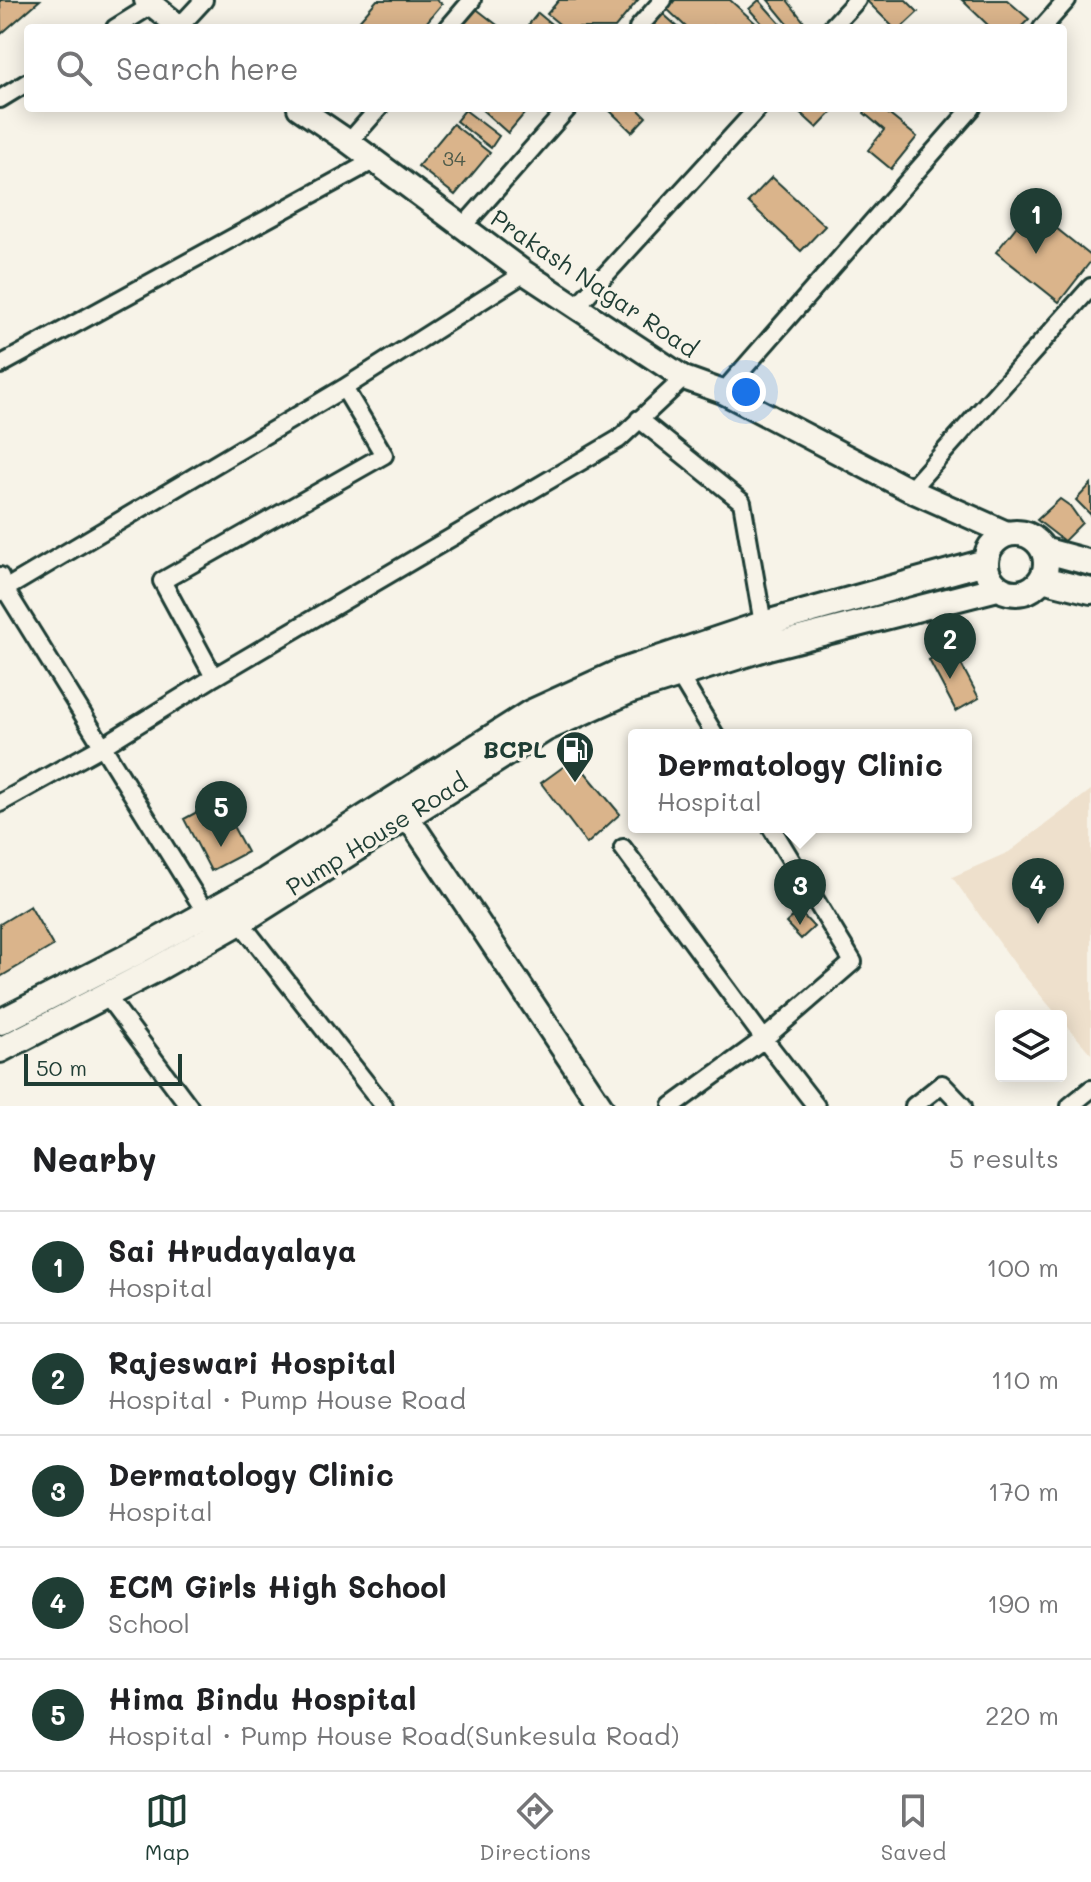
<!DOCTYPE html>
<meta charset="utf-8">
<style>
:root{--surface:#fff;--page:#f2f2f2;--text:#202124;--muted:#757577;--line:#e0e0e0;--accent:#1f3d34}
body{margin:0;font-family:Mali,sans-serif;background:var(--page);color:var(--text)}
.controls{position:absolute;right:24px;bottom:24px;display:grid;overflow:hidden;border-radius:8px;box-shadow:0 4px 20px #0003}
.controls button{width:72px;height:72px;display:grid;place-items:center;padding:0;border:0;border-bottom:2px solid var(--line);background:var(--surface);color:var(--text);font:40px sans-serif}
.scale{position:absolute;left:24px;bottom:20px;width:158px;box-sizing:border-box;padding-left:8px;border:4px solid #1f3d34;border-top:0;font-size:22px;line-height:28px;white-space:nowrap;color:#1f3d34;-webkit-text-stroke:6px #f7f3e8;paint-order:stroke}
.you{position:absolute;left:746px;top:392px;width:28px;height:28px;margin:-20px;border:6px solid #fff;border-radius:50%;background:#1a73e8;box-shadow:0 0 0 12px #1a73e833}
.badge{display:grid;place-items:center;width:52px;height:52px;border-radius:50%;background:var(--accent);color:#fff;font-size:26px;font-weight:700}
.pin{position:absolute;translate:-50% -66px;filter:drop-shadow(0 2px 4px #0008)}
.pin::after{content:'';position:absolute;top:42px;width:28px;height:24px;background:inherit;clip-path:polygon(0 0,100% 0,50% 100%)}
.popup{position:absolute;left:628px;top:729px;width:344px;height:104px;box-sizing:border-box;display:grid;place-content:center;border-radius:8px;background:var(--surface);filter:drop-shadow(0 2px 6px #0005);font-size:26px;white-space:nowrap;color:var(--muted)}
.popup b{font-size:30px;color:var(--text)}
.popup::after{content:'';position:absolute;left:50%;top:100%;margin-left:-16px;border:16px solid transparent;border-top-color:var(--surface)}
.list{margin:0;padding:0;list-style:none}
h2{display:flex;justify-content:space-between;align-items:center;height:104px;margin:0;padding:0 32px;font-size:34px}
h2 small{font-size:26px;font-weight:400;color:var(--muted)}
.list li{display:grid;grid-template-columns:52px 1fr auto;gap:24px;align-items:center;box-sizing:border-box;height:112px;padding:0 32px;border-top:2px solid var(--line)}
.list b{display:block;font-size:30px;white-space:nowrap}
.list p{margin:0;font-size:26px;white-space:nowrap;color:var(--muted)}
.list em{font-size:26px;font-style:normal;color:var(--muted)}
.icon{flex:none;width:44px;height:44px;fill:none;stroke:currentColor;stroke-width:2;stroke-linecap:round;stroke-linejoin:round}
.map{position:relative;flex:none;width:1091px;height:1106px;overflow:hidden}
.search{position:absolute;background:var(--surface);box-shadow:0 4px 20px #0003;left:24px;right:24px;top:24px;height:88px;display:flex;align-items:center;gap:20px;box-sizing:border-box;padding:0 28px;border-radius:8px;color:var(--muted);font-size:30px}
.sheet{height:664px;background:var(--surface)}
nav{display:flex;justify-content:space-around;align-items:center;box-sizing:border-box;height:112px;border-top:2px solid var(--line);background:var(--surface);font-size:22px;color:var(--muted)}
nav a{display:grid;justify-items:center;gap:4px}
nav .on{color:var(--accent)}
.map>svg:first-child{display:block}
.built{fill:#eee0cc}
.building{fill:#dab48b;stroke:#1f3d34;stroke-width:2}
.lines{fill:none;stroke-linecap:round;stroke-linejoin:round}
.minor-casing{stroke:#1f3d34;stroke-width:22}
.tertiary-casing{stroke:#1f3d34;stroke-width:28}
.secondary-casing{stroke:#1f3d34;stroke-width:30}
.minor{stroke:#f7f3e8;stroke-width:16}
.tertiary{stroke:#f7f3e8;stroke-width:22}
.secondary{stroke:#f7f3e8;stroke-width:24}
.labels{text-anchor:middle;stroke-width:7;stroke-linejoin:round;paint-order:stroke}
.number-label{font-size:20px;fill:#4e5b4a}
.street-label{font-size:24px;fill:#1f3d34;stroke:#f7f3e8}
.poi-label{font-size:24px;font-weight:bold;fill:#1f3d34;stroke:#f7f3e8;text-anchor:end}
</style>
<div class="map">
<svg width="1091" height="1106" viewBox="0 0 1091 1106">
<rect width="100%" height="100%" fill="#f7f3e8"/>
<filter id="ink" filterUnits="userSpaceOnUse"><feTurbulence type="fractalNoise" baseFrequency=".0125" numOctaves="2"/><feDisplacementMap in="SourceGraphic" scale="16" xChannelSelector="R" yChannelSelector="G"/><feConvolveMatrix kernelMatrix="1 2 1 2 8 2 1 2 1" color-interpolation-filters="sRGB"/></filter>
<g filter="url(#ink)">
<path class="built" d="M 1091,790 L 1091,1054 L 1061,1019 L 1061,1016 L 1058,1016 L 1020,971 L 952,877 L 1009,852 Z"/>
<path class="building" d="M 0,0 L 40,0 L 1,34 Z
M 377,0 L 437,0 L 442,4 L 422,28 L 363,28 L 357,23 Z
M 559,0 L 638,0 L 615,28 L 564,28 L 547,14 Z
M 675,0 L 730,0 L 761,28 L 716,28 L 713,26 L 712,28 L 687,28 L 667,9 Z
M 759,0 L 784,28 L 766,28 L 749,9 Z
M 768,0 L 787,0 L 808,27 L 791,28 Z
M 866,0 L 906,0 L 918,12 L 901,28 L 894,28 Z
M 962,0 L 1007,0 L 1029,19 L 1020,28 L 991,28 Z
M 474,7 L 501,28 L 457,28 Z
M 661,12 L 679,28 L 648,28 Z
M 538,13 L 556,28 L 526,28 Z
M 480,108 L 518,108 L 524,114 L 508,133 Z
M 607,108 L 637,108 L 646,117 L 632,132 Z
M 795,108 L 836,108 L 817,128 Z
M 867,108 L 881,108 L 917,137 L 891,169 L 868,150 L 884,130 L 864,113 Z
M 465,110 L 499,136 L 491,148 L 456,121 Z
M 453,124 L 490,153 L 455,195 L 418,166 Z
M 772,177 L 825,226 L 801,251 L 748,202 Z
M 1031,208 L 1091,256 L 1091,261 L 1059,302 L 996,252 Z
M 1091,484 L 1091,515 L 1076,500 Z
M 1060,499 L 1070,506 L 1082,523 L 1064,541 L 1037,520 Z
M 952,647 L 979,698 L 956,711 L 929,660 Z
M 574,759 L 620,814 L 587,844 L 541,783 Z
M 219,800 L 247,852 L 211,871 L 184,819 Z
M 30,906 L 53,946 L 0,977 L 0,924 Z
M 799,911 L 814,927 L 801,939 L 786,923 Z"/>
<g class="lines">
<defs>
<path id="minor" d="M 179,27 L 204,0
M 115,28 L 152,5
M 448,28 L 472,0
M 638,28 L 663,0
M 831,28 L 857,0
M 1042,28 L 1067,0
M 0,99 L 28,82
M 349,142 L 379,108
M 463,227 L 568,108
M 576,307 L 758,108
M 0,365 L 373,161
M 723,392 L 972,108
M 639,419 L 742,502 L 763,624
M 910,490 L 1091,287
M 0,576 L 5,589 L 206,913
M 0,592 L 344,388 L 525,273
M 679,675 L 715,735
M 214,677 L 162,581 L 384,455 L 344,388
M 0,803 L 103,746 L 214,677 L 619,439 L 684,378
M 623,848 L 764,1039 L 816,1106
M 240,922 L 384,1106
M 106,995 L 189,1106
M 672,1106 L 764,1039 L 853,962 L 771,827
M 914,1106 L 942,1084 L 963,1106
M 1070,1106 L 1091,1089"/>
<path id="tertiary" d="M 146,0 L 181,28
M 299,108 L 349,142 L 525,273 L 684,378 L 723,392 L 910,490 L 1009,534
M 397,801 L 601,1106"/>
<path id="secondary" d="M986 563a30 30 0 1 1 60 0a30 30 0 1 1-60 0Z
M 1043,550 L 1091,563
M 1042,579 L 1091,591
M 0,1022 L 139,951 L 266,880 L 530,713 L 620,672 L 763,624 L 985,562
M 0,1050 L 151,972 L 240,922 L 545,729 L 629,691 L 768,647 L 998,588"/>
</defs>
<use href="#minor" class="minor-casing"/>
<use href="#tertiary" class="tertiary-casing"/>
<use href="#secondary" class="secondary-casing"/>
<use href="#minor" class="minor"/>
<use href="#tertiary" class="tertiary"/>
<use href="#secondary" class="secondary"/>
</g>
</g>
<defs>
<symbol id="fuel-pin" viewBox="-11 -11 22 30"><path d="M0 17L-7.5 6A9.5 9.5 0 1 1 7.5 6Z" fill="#1f3d34" stroke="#f7f3e8"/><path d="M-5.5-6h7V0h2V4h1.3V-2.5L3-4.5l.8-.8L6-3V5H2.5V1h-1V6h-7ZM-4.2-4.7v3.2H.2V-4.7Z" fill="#fff"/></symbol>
</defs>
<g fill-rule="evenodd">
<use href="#fuel-pin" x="553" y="728" width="44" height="60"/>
</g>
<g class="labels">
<g class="number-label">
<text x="454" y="166">34</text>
</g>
<g class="street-label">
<text transform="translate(594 284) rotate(34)" y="8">Prakash Nagar Road</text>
<text transform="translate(377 835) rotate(-32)" y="8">Pump House Road</text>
</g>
<g class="poi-label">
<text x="547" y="758">BCPL</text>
</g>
</g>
</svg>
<div class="controls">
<button><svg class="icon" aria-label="layers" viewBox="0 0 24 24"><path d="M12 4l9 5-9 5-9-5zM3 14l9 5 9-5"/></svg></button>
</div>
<div class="scale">50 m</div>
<div class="you"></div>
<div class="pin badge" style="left:1036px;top:254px">1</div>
<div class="pin badge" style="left:950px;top:679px">2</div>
<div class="pin badge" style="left:800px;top:925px">3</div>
<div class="popup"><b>Dermatology Clinic</b>Hospital</div>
<div class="pin badge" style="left:1038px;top:924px">4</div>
<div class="pin badge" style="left:221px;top:847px">5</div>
<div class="search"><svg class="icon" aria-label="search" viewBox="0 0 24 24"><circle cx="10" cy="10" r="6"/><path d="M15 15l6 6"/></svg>Search here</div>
</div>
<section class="sheet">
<h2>Nearby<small>5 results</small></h2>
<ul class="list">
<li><span class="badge">1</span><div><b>Sai Hrudayalaya</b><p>Hospital</p></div><em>100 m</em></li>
<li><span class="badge">2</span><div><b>Rajeswari Hospital</b><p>Hospital · Pump House Road</p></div><em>110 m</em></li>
<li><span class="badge">3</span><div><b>Dermatology Clinic</b><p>Hospital</p></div><em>170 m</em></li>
<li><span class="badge">4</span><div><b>ECM Girls High School</b><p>School</p></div><em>190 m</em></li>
<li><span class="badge">5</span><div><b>Hima Bindu Hospital</b><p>Hospital · Pump House Road(Sunkesula Road)</p></div><em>220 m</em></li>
</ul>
</section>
<nav>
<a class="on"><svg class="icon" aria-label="map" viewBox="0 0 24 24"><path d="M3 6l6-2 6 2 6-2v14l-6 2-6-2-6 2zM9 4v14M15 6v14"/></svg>Map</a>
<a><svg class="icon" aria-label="directions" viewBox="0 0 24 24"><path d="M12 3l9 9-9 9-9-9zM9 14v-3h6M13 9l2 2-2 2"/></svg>Directions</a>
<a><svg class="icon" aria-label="saved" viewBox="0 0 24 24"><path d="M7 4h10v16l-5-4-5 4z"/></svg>Saved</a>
</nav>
